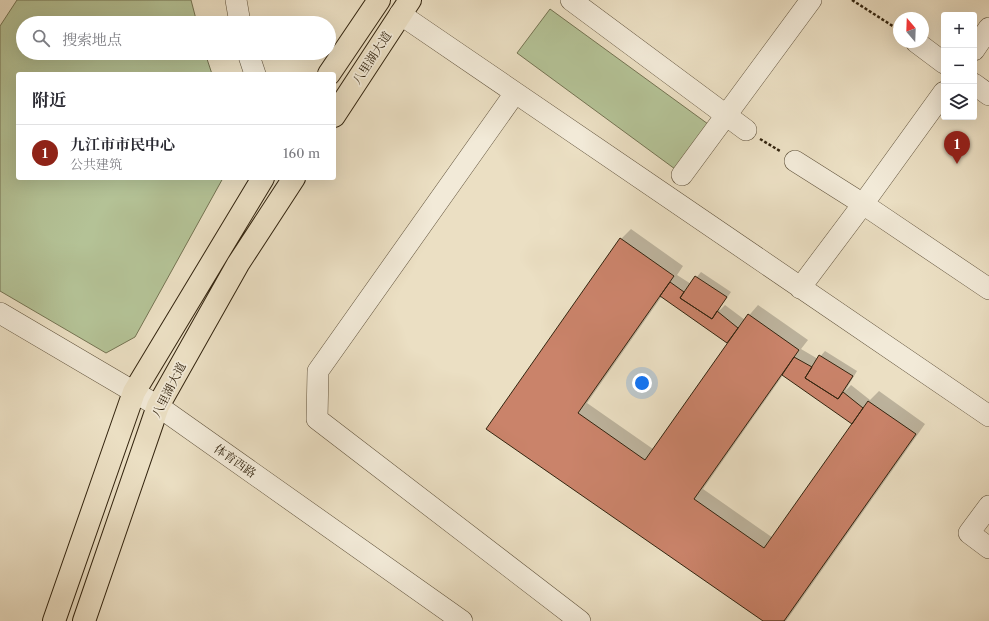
<!DOCTYPE html>
<html lang="zh">
<meta charset="utf-8">
<style>
:root{--surface:#fff;--page:#f7f7f7;--text:#2b2b33;--muted:#7c7c81;--line:#e1e1e2;--accent:#8f2418}
body{margin:0;font-family:"Libre Caslon Text","Noto Serif SC",serif;background:var(--page);color:var(--text)}
.controls{position:absolute;right:12px;top:12px;display:grid;overflow:hidden;border-radius:4px;box-shadow:0 4px 16px #0002}
.controls button{width:36px;height:36px;display:grid;place-items:center;padding:0;border:0;border-bottom:1px solid var(--line);background:var(--surface);color:var(--text);font:20px sans-serif}
.compass{position:absolute;left:893px;top:12px;width:36px;height:36px;border-radius:50%;background:var(--surface);box-shadow:0 4px 16px #0002;rotate:341deg}
.you{position:absolute;left:642px;top:383px;width:14px;height:14px;margin:-10px;border:3px solid #fff;border-radius:50%;background:#1a73e8;box-shadow:0 0 0 6px #1a73e833}
.badge{display:grid;place-items:center;width:26px;height:26px;border-radius:50%;background:var(--accent);color:#fff;font-size:13px;font-weight:700}
.pin{position:absolute;translate:-50% -33px;filter:drop-shadow(0 1px 2px #0008)}
.pin::after{content:'';position:absolute;top:21px;width:14px;height:12px;background:inherit;clip-path:polygon(0 0,100% 0,50% 100%)}
.list{margin:0;padding:0;list-style:none}
h2{display:flex;justify-content:space-between;align-items:center;height:52px;margin:0;padding:0 16px;font-size:17px}
h2 small{font-size:13px;font-weight:400;color:var(--muted)}
.list li{display:grid;grid-template-columns:26px 1fr auto;gap:12px;align-items:center;box-sizing:border-box;height:56px;padding:0 16px;border-top:1px solid var(--line)}
.list b{display:block;font-size:15px;white-space:nowrap}
.list p{margin:0;font-size:13px;white-space:nowrap;color:var(--muted)}
.list em{font-size:13px;font-style:normal;color:var(--muted)}
.icon{flex:none;width:22px;height:22px;fill:none;stroke:currentColor;stroke-width:2;stroke-linecap:round;stroke-linejoin:round}
.map{position:relative;flex:none;width:989px;height:621px;overflow:hidden}
.search{position:absolute;background:var(--surface);box-shadow:0 4px 16px #0002;left:16px;top:16px;width:320px;height:44px;display:flex;align-items:center;gap:10px;box-sizing:border-box;padding:0 14px;border-radius:22px;color:var(--muted);font-size:15px}
.panel{position:absolute;background:var(--surface);box-shadow:0 4px 16px #0002;left:16px;top:72px;width:320px;height:108px;border-radius:4px}
.map>svg:first-child{display:block}
.green{fill:#b4c296;stroke:#747352}
.shadow{fill:#0003;fill-rule:evenodd}
.building{fill:#ca836a;stroke:#33240f}
.lines{fill:none;stroke-linecap:round;stroke-linejoin:round}
.minor-casing{stroke:#61533c;stroke-width:22}
.major-casing{stroke:#33240f;stroke-width:24}
.path{stroke:#33240f;stroke-width:2.5;stroke-dasharray:3 2;stroke-linecap:butt}
.minor{stroke:#f2ead8;stroke-width:21}
.major{stroke:#ebdfc3;stroke-width:22}
.labels{text-anchor:middle;stroke-width:3.5;stroke-linejoin:round;paint-order:stroke}
.street-label{font-size:12px;fill:#33240f;stroke:#f2ead8}
</style>
<div class="map">
<svg width="989" height="621" viewBox="0 0 989 621">
<rect width="100%" height="100%" fill="#ebdfc3"/>
<filter id="stains"><feTurbulence type="fractalNoise" baseFrequency=".005" numOctaves="4"/><feColorMatrix values="0 0 0 0 .2 0 0 0 0 .09 0 0 0 0 .02 0 0 0 .5 -.17"/></filter>
<radialGradient id="worn" r=".72"><stop offset=".6" stop-color="#630" stop-opacity="0"/><stop offset="1" stop-color="#630" stop-opacity=".3"/></radialGradient>
<path class="green" d="M 17,0 L 191,0 L 197,23 L 23,23 L 23,53 L 205,53 L 212,74 L 18,74 L 18,178 L 223,178 L 135,337 L 106,353 L 0,291 L 0,26 Z
M 550,9 L 708,124 L 675,169 L 517,53 Z"/>
<path class="shadow" d="M 631,229 L 683,266 L 677,275 L 691,284 L 701,272 L 731,292 L 719,309 L 720,310 L 725,305 L 745,320 L 758,305 L 808,340 L 801,349 L 818,359 L 825,351 L 857,371 L 845,391 L 851,385 L 870,400 L 879,391 L 925,424 L 786,621 L 764,621 L 488,428 L 621,239 ZM 662,296 L 729,343 L 653,449 L 587,403 ZM 783,375 L 853,423 L 773,538 L 703,489 Z"/>
<path class="building" d="M 620,238 L 674,276 L 578,413 L 645,460 L 748,314 L 799,350 L 694,499 L 764,548 L 868,401 L 916,434 L 784,621 L 763,621 L 486,429 Z
M 695,276 L 727,297 L 712,319 L 680,298 Z
M 670,282 L 684,292 L 680,298 L 712,319 L 717,311 L 738,328 L 727,343 L 660,296 Z
M 819,355 L 853,376 L 838,399 L 805,378 Z
M 794,357 L 812,367 L 805,378 L 838,399 L 843,392 L 863,408 L 852,424 L 782,375 Z"/>
<g class="lines">
<defs>
<path id="minor" d="M 236,0 L 240,23
M 571,0 L 746,130
M 400,14 L 989,416
M 916,42 L 944,63
M 974,50 L 989,28
M 248,53 L 255,74
M 974,84 L 989,95
M 515,93 L 318,371 L 317,419 L 580,621
M 795,161 L 863,204 L 989,289
M 682,175 L 811,0
M 800,288 L 863,204 L 944,92
M 0,313 L 158,406 L 462,621
M 989,506 L 969,533 L 989,548"/>
<path id="major" d="M 329,74 L 379,0
M 334,116 L 410,0
M 54,621 L 134,392 L 263,178
M 84,621 L 158,406 L 238,264 L 294,178"/>
</defs>
<use href="#minor" class="minor-casing"/>
<use href="#major" class="major-casing"/>
<path class="path" d="M 852,0 L 899,30
M 760,139 L 780,151"/>
<use href="#minor" class="minor"/>
<use href="#major" class="major"/>
</g>
<g class="labels">
<g class="street-label">
<text transform="translate(372 58) rotate(-57)" y="4">八里湖大道</text>
<text transform="translate(169 390) rotate(-63)" y="4">八里湖大道</text>
<text transform="translate(235 461) rotate(35)" y="4">体育西路</text>
</g>
</g>
<rect width="100%" height="100%" filter="url(#stains)"/>
<rect width="100%" height="100%" fill="url(#worn)"/>
</svg>
<div class="controls">
<button>+</button>
<button>−</button>
<button><svg class="icon" aria-label="layers" viewBox="0 0 24 24"><path d="M12 4l9 5-9 5-9-5zM3 14l9 5 9-5"/></svg></button>
</div>
<svg class="compass" viewBox="-18 -18 36 36"><path d="M0-13l5 13h-10z" fill="#e53935"/><path d="M0 13l5-13h-10z" fill="#7c7c81"/></svg>
<div class="you"></div>
<div class="pin badge" style="left:957px;top:164px">1</div>
<div class="search"><svg class="icon" aria-label="search" viewBox="0 0 24 24"><circle cx="10" cy="10" r="6"/><path d="M15 15l6 6"/></svg>搜索地点</div>
<section class="panel">
<h2>附近<small></small></h2>
<ul class="list">
<li><span class="badge">1</span><div><b>九江市市民中心</b><p>公共建筑</p></div><em>160 m</em></li>
</ul>
</section>
</div>
